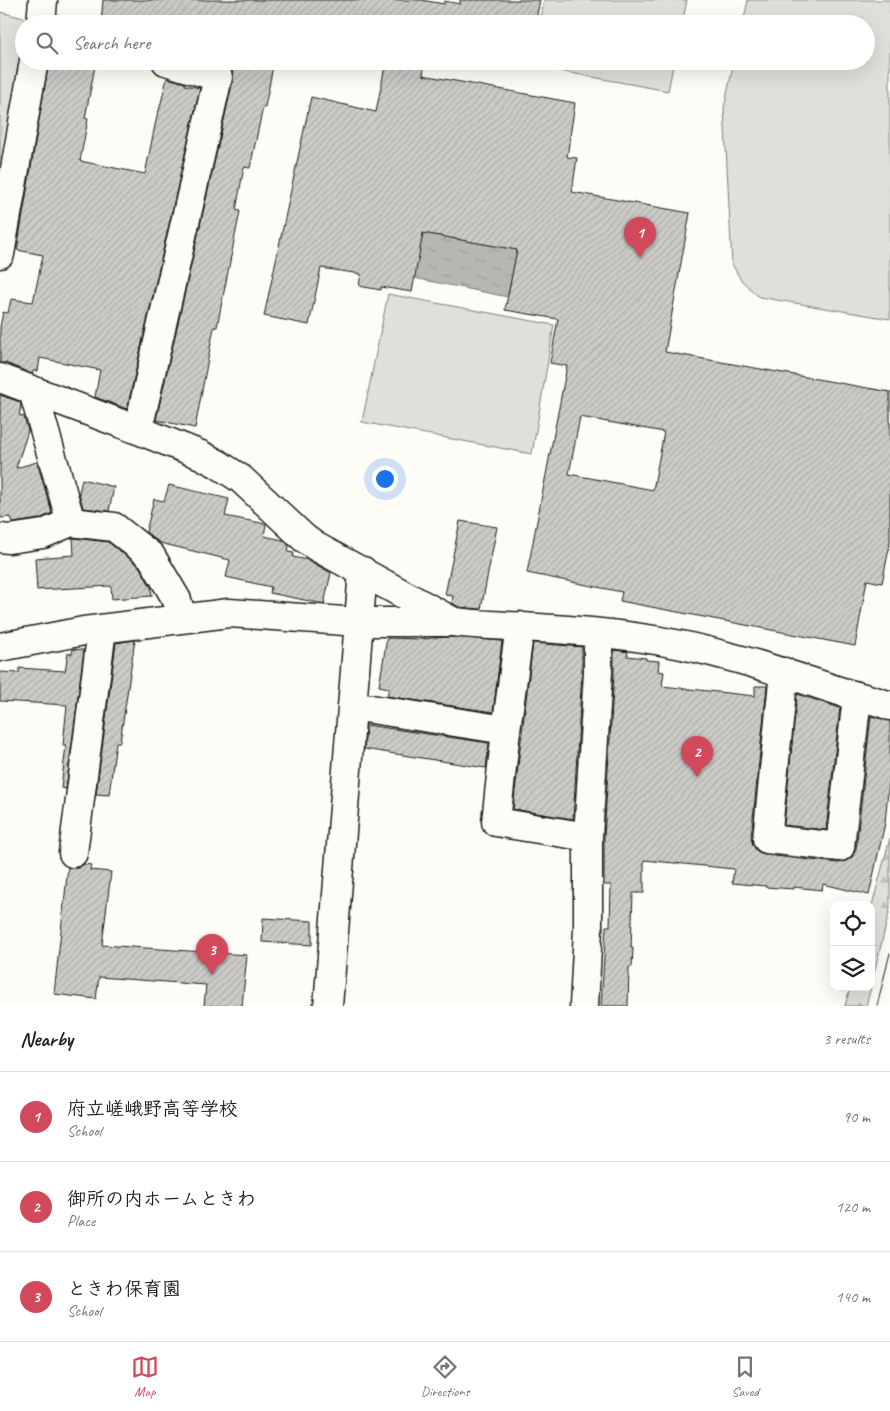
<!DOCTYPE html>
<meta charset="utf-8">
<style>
:root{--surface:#fff;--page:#f6f6f6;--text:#202124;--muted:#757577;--line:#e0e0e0;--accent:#d1495b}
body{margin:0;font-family:Caveat,"Klee One",sans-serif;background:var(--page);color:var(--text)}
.controls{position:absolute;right:15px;bottom:15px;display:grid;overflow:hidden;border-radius:10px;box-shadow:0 5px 20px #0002}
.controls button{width:45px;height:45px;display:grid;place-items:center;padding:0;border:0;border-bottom:1px solid var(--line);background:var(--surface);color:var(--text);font:25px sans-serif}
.you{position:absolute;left:384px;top:478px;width:18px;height:18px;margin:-12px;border:4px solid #fff;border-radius:50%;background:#1a73e8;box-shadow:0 0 0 8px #1a73e833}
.badge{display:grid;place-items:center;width:32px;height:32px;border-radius:50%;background:var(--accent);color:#fff;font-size:16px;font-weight:700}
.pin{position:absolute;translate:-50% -41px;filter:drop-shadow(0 1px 2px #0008)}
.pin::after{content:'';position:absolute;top:26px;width:18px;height:15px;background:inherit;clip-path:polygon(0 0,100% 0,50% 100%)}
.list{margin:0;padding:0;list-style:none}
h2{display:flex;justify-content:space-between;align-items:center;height:65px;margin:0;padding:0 20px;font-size:21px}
h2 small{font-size:16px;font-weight:400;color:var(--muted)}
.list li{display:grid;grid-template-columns:32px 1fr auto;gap:15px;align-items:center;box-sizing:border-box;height:90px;padding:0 20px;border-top:1px solid var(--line)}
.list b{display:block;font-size:19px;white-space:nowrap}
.list p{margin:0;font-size:16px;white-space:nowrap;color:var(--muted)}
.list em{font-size:16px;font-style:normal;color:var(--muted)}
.icon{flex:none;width:28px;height:28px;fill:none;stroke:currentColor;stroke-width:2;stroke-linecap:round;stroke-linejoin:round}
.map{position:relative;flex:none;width:890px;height:1006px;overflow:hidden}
.search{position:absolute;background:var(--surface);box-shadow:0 5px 20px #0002;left:15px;right:15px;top:15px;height:55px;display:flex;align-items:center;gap:12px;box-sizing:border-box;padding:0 18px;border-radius:28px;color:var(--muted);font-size:19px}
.sheet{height:335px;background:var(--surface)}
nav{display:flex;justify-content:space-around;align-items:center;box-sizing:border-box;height:70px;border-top:1px solid var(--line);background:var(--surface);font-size:14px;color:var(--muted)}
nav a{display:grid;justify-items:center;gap:2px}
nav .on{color:var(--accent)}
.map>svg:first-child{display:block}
.forest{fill:url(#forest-firs);stroke:#7e7e7c}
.green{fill:#e0dfdb;stroke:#7e7e7c}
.water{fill:url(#water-ripples);stroke:#797876}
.building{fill:url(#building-hatch);stroke:#1c1c1c;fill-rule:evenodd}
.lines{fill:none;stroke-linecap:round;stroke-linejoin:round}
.minor-casing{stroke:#1c1c1c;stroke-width:31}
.minor{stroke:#fdfcf7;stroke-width:28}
.tram{stroke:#1c1c1c;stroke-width:1}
</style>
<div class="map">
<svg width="890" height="1006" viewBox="0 0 890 1006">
<defs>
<pattern id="forest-firs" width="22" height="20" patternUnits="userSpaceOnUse" patternTransform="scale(1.25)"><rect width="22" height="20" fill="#e0dfdb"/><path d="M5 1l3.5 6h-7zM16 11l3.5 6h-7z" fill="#c0bfbb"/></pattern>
<pattern id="water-ripples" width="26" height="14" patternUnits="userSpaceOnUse" patternTransform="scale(1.25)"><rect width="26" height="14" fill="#b7b6b2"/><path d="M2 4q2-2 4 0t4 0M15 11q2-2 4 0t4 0" fill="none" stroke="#9d9c98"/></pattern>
<pattern id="building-hatch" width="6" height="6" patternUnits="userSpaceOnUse" patternTransform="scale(1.25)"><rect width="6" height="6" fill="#cccbc8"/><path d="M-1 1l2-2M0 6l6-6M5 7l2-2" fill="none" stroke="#afaeab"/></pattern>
</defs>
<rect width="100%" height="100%" fill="#fdfcf7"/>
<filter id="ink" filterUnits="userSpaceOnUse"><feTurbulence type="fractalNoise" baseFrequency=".02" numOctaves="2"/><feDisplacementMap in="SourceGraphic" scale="10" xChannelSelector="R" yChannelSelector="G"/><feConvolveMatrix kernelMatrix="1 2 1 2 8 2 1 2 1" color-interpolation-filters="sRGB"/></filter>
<g filter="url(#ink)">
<path class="forest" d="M 890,838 L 890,909 L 871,985 L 871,909 Z
M 850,987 L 871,987 L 866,1006 L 845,1006 Z"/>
<path class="green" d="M 544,0 L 687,0 L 682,24 L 540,24 Z
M 748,0 L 890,0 L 890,319 L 759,297 L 741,280 L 732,264 L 724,108 L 734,61 L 866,61 L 866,24 L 743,24 Z
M 0,12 L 32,20 L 31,24 L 24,24 L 24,61 L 0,211 Z
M 534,61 L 674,61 L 668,91 L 533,66 Z
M 388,294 L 554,325 L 532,454 L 362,422 Z"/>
<path class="water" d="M 423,233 L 517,250 L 508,297 L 414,278 Z"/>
<path class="building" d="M 103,0 L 421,0 L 444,4 L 444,1 L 460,4 L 460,0 L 540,0 L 535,24 L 101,24 Z
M 49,61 L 96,61 L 85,118 L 88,119 L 80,161 L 145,174 L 158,111 L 159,111 L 167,78 L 185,83 L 185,85 L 200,88 L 127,409 L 95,397 L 100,370 L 40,358 L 38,371 L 33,371 L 32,374 L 6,363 L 0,363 L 0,327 L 3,312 L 8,313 L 11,299 L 33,302 L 43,255 L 17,250 Z
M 232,61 L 274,61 L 265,107 L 263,107 L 250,168 L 244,167 L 236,210 L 240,211 L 217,327 L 214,327 L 195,428 L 156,420 L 233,80 L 233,73 L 231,69 Z
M 386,61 L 425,61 L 423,75 L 575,103 L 567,157 L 577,158 L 572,192 L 690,213 L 665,352 L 890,392 L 890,544 L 882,583 L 867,580 L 855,646 L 620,601 L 622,592 L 527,573 L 567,366 L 550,363 L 558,319 L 505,310 L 517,250 L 423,233 L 412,292 L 381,287 L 381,290 L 359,286 L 361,274 L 321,268 L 309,325 L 264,316 L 311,97 L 376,112 ZM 580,417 L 664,432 L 653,490 L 569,474 Z
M 0,395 L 20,402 L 21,407 L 19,415 L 24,417 L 28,431 L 16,468 L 37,462 L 52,513 L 39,519 L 13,523 L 11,517 L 0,518 Z
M 82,479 L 114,487 L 109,511 L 83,508 L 79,493 Z
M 169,485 L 229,499 L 225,516 L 266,524 L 264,536 L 283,540 L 289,546 L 288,552 L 294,553 L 293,557 L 308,560 L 331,573 L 324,604 L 270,593 L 271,587 L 226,577 L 230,560 L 160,543 L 146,532 L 154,499 L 164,501 Z
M 460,521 L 497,527 L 481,609 L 459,607 L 452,603 L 453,596 L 445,595 Z
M 73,538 L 108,542 L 139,566 L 151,587 L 152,596 L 112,599 L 111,586 L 37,590 L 35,558 L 74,555 Z
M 451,637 L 502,641 L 493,712 L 387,696 L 389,688 L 379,686 L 387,638 L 421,639 L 421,638 L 429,639 L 429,638 Z
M 135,640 L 120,742 L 116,742 L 109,795 L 96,794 L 116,643 Z
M 533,643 L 582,647 L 582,672 L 573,819 L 513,809 L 522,732 Z
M 73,649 L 84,650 L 66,789 L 61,788 L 66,745 L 63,745 L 67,705 L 0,701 L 0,672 L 19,673 L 19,668 L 65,671 L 68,653 L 72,654 Z
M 614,650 L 628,652 L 627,656 L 646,658 L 646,660 L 659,661 L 658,671 L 664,672 L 662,686 L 755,696 L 755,686 L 767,686 L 751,837 L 753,845 L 757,851 L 765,855 L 838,863 L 846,861 L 852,857 L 856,849 L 871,716 L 890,721 L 890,780 L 889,780 L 885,823 L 869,895 L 823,884 L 822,890 L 794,887 L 794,889 L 765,887 L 766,886 L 732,883 L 734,869 L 644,860 L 644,893 L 633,893 L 631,948 L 633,948 L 632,967 L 629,967 L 628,1006 L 601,1006 L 606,926 L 610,926 L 611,885 L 604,885 L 604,837 L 614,673 Z
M 797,694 L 840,708 L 826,830 L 784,825 Z
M 366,725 L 489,743 L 486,768 L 364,749 Z
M 84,864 L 91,865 L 90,870 L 111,872 L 102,945 L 247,955 L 242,1006 L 204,1006 L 206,985 L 99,977 L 96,999 L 54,994 L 68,867 L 71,868 L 79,868 Z
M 263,918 L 312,921 L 312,945 L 262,942 Z"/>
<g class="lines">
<defs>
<path id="minor" d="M 41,24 L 43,0
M 0,254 L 34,61
M 0,378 L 138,430 L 201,455 L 218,464 L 241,479 L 304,538 L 315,546 L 454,622 C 477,625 499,625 522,627 C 560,629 598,632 635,637 C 704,646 770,668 836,690 C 853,696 873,699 890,706
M 33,391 L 71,522
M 138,430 L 218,77 L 166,61
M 0,538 L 9,539 L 43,534 L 71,522 L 114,527 L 151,556 L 177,600 L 182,618
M 520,626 L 506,730 L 496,822 L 588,837
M 0,647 L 84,631 L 229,613 L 359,622 L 450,622
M 784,672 L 767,839 L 840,847 L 857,697
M 352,706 L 506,730
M 73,853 L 102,629
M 328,1006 L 363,571
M 584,1006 L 588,929 L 588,837 L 598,672 L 598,633"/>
</defs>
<use href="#minor" class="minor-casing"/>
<use href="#minor" class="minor"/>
<path class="tram" d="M 877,1006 L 890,953"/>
</g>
</g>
</svg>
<div class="controls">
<button><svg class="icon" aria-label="locate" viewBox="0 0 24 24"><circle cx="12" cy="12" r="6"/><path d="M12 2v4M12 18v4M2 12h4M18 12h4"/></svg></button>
<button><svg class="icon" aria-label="layers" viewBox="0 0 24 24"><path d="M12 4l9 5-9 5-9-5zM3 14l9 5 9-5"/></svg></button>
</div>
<div class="you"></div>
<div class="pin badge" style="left:640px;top:258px">1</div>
<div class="pin badge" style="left:697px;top:777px">2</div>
<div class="pin badge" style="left:212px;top:975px">3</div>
<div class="search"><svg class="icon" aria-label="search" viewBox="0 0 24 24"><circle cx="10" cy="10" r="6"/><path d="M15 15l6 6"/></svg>Search here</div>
</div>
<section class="sheet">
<h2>Nearby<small>3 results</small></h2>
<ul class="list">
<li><span class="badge">1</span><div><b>府立嵯峨野高等学校</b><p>School</p></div><em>90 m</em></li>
<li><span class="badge">2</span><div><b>御所の内ホームときわ</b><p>Place</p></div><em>120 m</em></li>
<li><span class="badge">3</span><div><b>ときわ保育園</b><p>School</p></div><em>140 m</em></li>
</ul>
</section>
<nav>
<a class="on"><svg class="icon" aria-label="map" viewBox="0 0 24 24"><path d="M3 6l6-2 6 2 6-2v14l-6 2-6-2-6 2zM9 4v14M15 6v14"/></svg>Map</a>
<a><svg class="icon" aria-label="directions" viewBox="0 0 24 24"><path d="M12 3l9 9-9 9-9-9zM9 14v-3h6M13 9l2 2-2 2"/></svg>Directions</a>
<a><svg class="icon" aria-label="saved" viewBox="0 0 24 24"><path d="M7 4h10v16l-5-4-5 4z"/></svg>Saved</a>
</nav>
